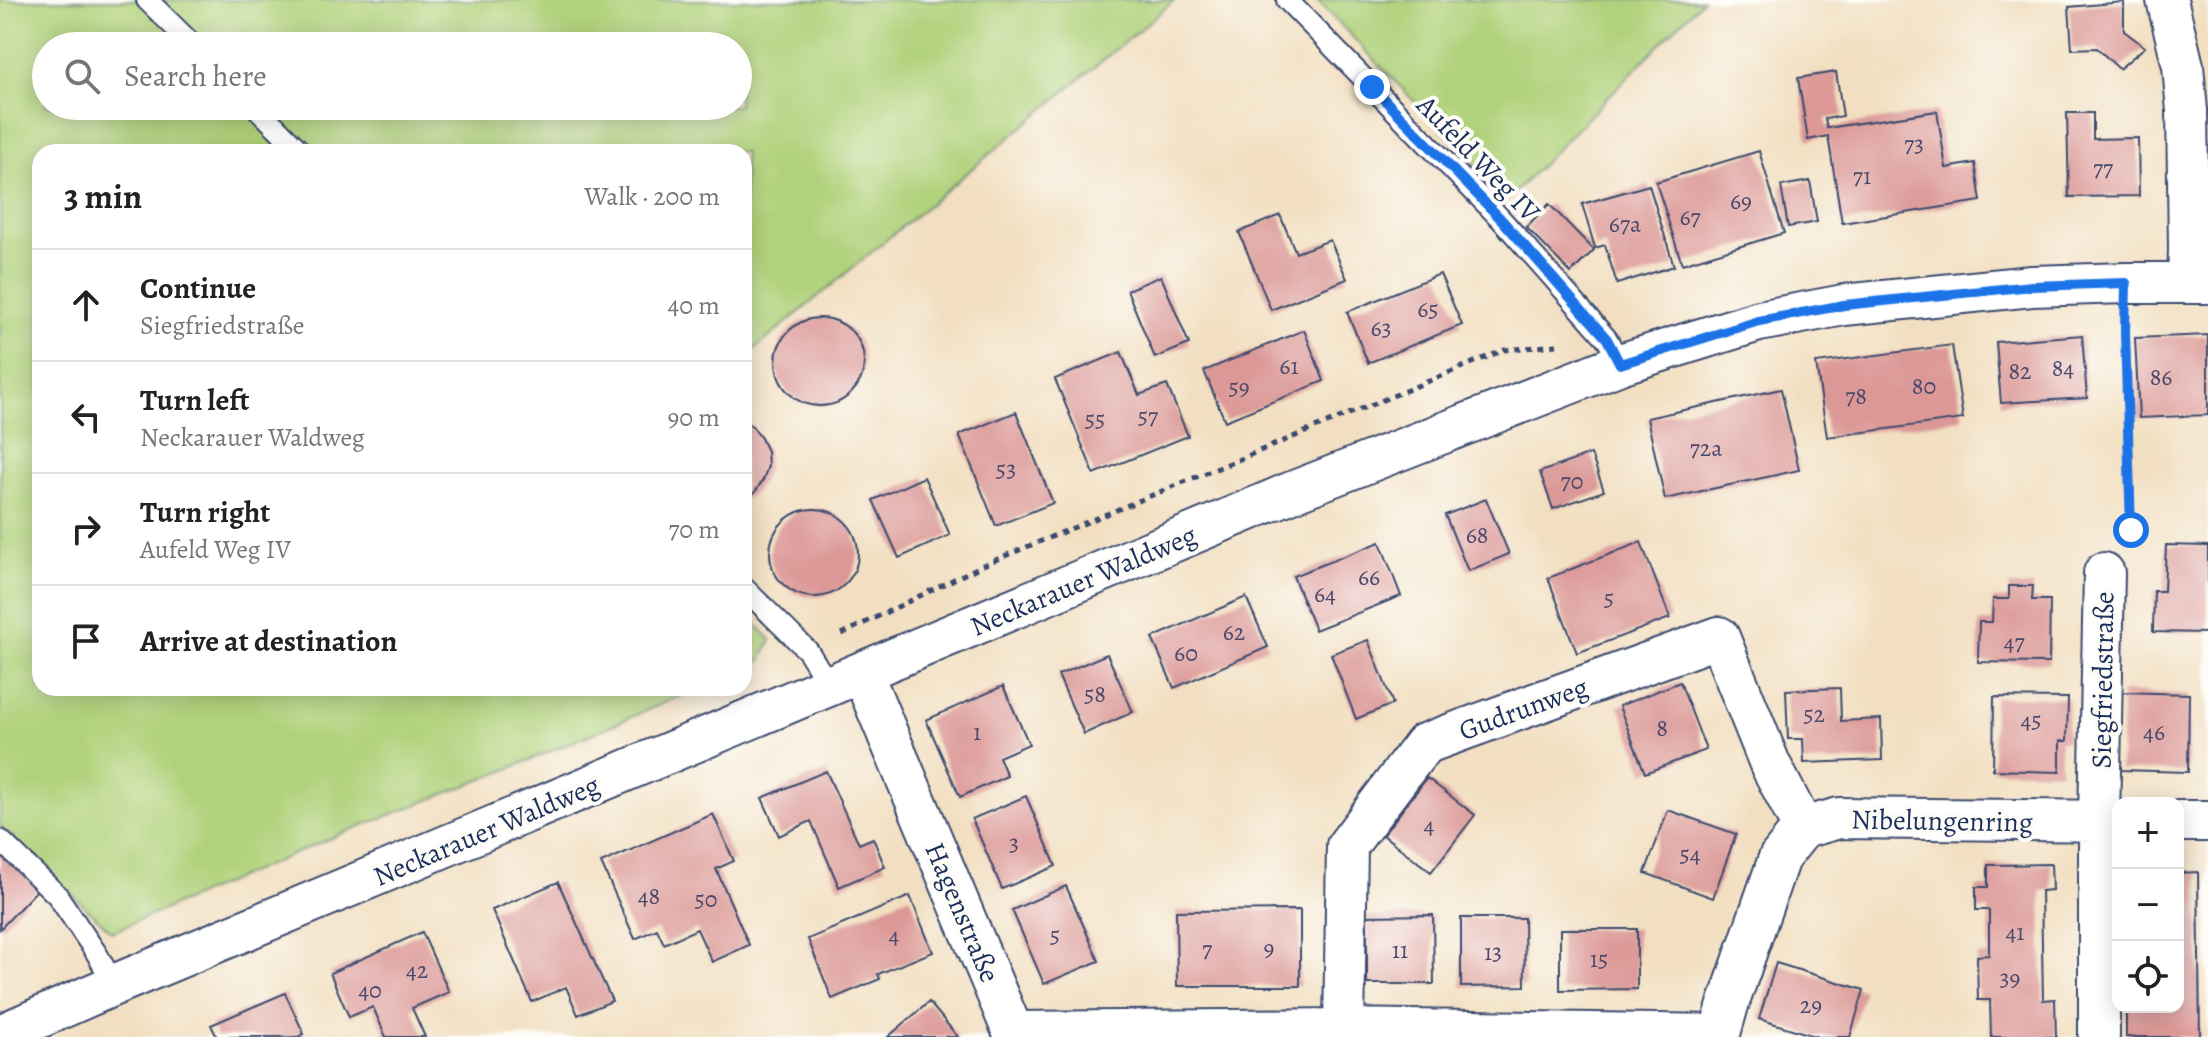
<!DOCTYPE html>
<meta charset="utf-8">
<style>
:root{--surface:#fff;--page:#f6f6f6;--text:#222;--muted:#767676;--line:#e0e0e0}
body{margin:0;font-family:Alegreya,serif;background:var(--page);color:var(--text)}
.controls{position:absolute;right:24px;bottom:24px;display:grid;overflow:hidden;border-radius:16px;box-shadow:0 4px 20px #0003}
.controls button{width:72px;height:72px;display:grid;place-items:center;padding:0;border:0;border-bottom:2px solid var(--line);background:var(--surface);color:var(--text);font:40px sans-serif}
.stop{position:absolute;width:24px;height:24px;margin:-18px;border:6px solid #1a73e8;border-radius:50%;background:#fff}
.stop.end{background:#1a73e8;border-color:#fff;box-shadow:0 2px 8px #0008}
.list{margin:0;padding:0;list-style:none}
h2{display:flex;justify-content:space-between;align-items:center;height:104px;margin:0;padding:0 32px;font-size:34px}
h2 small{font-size:26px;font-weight:400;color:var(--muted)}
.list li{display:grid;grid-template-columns:52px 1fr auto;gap:24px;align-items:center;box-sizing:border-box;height:112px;padding:0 32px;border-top:2px solid var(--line)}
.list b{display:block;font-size:30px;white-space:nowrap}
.list p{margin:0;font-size:26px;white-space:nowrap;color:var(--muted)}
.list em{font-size:26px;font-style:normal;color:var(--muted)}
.icon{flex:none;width:44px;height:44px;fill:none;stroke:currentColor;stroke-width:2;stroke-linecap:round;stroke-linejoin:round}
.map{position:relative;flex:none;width:2208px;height:1037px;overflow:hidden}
.search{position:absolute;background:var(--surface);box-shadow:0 4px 20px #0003;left:32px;top:32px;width:720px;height:88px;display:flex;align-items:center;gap:20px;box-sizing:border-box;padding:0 28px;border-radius:44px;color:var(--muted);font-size:30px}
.panel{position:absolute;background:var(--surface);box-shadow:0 4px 20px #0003;left:32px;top:144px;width:720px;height:552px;border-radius:24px}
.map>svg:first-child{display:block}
.green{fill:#b1d27b;stroke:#66806c;stroke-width:2;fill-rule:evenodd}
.building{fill:#db9896}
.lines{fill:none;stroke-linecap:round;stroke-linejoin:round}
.service-casing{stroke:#3b496d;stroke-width:24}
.minor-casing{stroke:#3b496d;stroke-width:44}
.path{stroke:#3b496d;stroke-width:5;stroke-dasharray:6 6;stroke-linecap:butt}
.service{stroke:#fff;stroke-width:20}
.minor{stroke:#fff;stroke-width:40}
.route{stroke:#1a73e8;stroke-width:10}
.labels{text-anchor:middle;stroke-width:8;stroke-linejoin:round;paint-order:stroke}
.number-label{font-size:24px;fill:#4b496c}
.street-label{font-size:28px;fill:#1b2f5e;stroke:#fdfcf7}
</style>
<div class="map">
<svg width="2208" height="1037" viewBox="0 0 2208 1037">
<rect width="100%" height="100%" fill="#fdfcf7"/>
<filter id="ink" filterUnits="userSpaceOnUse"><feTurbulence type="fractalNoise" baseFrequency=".0125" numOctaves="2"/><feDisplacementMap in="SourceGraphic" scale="16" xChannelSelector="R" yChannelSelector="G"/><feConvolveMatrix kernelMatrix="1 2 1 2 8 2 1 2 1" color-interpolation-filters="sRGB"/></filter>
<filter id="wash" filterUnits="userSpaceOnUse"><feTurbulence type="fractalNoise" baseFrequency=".006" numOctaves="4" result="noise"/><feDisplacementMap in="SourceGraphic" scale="32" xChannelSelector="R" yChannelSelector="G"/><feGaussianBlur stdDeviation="1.8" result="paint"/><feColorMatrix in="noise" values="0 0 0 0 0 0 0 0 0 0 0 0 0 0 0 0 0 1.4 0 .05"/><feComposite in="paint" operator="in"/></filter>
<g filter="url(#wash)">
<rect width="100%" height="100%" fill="#f2dfc1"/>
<path class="green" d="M 0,0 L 1175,0 L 744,358 L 744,152 L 40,152 L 40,688 L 699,688 L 504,771 L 338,835 L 112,932 L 0,826 ZM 46,46 L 738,46 L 738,106 L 46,106 Z
M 1317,0 L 1703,0 L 1508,199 Z
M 744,612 L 771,640 L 760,662 L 744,669 Z"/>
<g id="blocks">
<path class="building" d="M 2124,2 L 2124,31 L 2145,47 L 2119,69 L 2097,48 L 2072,49 L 2069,7 Z
M 1836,72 L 1843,116 L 1825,119 L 1827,128 L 1937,111 L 1946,168 L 1975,163 L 1981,201 L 1842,223 L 1828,136 L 1808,140 L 1798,78 Z
M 2067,113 L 2093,113 L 2093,139 L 2138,138 L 2139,196 L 2069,197 Z
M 1759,151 L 1784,233 L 1682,264 L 1656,182 Z
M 1810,181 L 1817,222 L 1788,227 L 1781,186 Z
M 1649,185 L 1674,266 L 1617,284 L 1605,245 L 1595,248 L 1582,204 Z
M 1549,204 L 1594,250 L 1571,273 L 1526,227 Z
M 1280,215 L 1296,253 L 1330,240 L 1347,279 L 1271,310 L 1239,232 Z
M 1440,274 L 1462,325 L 1368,363 L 1347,312 Z
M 1161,276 L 1189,344 L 1155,358 L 1127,290 Z
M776 362a44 44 0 1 1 88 0a44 44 0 1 1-88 0Z
M 1304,330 L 1324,381 L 1225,421 L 1204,371 Z
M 2082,335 L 2087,398 L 2001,403 L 1996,342 Z
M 2208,335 L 2208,415 L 2139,418 L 2135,338 Z
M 1952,345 L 1963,419 L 1827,437 L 1816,363 Z
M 1121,352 L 1139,395 L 1167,385 L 1188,436 L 1094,474 L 1055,379 Z
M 1781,389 L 1799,470 L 1665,499 L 1647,418 Z
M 1016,412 L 1053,503 L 996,526 L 959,435 Z
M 744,422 L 752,426 L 761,438 L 767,451 L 768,466 L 763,480 L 755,492 L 744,500 Z
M 1591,454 L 1604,491 L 1553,509 L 1540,472 Z
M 924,477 L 950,535 L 899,558 L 873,500 Z
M 1486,499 L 1509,554 L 1468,571 L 1445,515 Z
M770 553a44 44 0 1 1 88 0a44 44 0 1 1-88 0Z
M 1380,542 L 1401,596 L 1315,630 L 1293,576 Z
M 1641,542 L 1670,618 L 1577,653 L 1548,578 Z
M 2166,545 L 2208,546 L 2208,633 L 2153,632 L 2154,591 L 2164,591 Z
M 2009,586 L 2033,586 L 2032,600 L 2050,600 L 2049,663 L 1978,662 L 1979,622 L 1992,622 L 1993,599 L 2009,599 Z
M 1246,597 L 1268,647 L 1174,688 L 1152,638 Z
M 1368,640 L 1393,704 L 1356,719 L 1331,654 Z
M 1107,654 L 1133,712 L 1084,734 L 1058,675 Z
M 1680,682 L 1706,750 L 1645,773 L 1619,706 Z
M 1003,686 L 1029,744 L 999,757 L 1007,776 L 960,797 L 926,720 Z
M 1840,688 L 1841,721 L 1881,719 L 1882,760 L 1804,763 L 1803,739 L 1788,739 L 1786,690 Z
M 2122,692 L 2189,694 L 2188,772 L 2120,770 Z
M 1994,697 L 2068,698 L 2067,741 L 2060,741 L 2060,772 L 1993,770 Z
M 826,771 L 859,844 L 873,838 L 885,867 L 839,887 L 811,821 L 779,836 L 762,798 Z
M 1427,778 L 1475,815 L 1431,872 L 1383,835 Z
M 1026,796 L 1056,866 L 1002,889 L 972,819 Z
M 1668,810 L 1736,834 L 1713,898 L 1645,873 Z
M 713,814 L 734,861 L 716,869 L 749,945 L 712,962 L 697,929 L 664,944 L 657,929 L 635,939 L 601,863 Z
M 0,853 L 38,889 L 0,929 Z
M 2051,864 L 2052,890 L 2041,891 L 2043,1000 L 2055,999 L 2056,1037 L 1991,1037 L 1990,1000 L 1978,1000 L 1977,956 L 1989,955 L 1989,910 L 1976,910 L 1976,887 L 1988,887 L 1988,865 Z
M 2198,872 L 2200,1037 L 2126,1037 L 2126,1007 L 2178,1007 L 2178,873 Z
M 558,882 L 612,1001 L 578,1015 L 566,987 L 532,1002 L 492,910 Z
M 1066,886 L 1099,961 L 1044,984 L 1012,910 Z
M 910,896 L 933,952 L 878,974 L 880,979 L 832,999 L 808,939 Z
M 1300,910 L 1300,986 L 1177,986 L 1176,911 Z
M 1433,915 L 1434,984 L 1367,984 L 1367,916 Z
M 1461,918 L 1524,918 L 1525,986 L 1461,987 Z
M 1560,929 L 1637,929 L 1637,989 L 1560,990 Z
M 422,932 L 449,992 L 412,1008 L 425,1037 L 386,1037 L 373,1007 L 349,1017 L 330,973 Z
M 1776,963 L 1864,990 L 1850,1037 L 1818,1037 L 1759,1019 Z
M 285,993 L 304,1034 L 298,1037 L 217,1037 L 211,1025 Z
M 929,1002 L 958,1037 L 888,1037 Z"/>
</g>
</g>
<g filter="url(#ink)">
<use href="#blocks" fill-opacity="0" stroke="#3b496d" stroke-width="2"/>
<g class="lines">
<defs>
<path id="service" d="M 147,0 L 194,46
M 1287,0 L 1500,218 L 1607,339 L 1620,364
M 255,106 L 301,152
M 744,588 L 808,651 L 830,687
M 0,840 L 57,895 L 97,954 L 114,985"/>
<path id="minor" d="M 2167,0 L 2183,66 L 2187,111 L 2189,249 L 2188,282
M 862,673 L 1013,1032 L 1344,1029 L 1719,1035
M 2178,821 L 2208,821
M 1344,1029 L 1347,846 L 1424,744 L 1719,637 L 1770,764 L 1803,828
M 0,1035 L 114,985 L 1292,492 L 1620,364 L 1759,321 L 1844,305 L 2032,286 L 2126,283 L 2208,283
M 1719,1037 L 1728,1005 L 1779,858 L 1803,828 L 1839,818 L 2118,821
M 2099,1037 L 2099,821 L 2104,573"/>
</defs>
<use href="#service" class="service-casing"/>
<use href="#minor" class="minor-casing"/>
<path class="path" d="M 2123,542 L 2131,530 L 2125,322
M 842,634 L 983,565 L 1504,350 L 1557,345"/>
<use href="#service" class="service"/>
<use href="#minor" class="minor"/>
</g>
</g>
<g class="lines" filter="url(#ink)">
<path class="route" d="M 1372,87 L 1500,218 L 1607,339 L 1620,364 L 1759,321 L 1844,305 L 2032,286 L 2126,283 L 2125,332 L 2131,530"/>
</g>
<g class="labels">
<g class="number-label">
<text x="1914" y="152">73</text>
<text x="2103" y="176">77</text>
<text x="1862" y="184">71</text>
<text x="1741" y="209">69</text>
<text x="1690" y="225">67</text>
<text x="1625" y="232">67a</text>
<text x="1428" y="317">65</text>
<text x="1381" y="336">63</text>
<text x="1289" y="374">61</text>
<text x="2063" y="376">84</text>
<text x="2020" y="379">82</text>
<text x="2161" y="385">86</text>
<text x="1924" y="394">80</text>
<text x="1239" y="395">59</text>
<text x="1856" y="404">78</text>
<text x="1148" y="424">57</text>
<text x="1095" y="427">55</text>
<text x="1706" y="456">72a</text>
<text x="1006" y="477">53</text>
<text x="1572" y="489">70</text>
<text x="1477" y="543">68</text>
<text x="1369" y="585">66</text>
<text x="1325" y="602">64</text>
<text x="1609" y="606">5</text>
<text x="1234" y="640">62</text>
<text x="2014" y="650">47</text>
<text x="1186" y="661">60</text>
<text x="1095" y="702">58</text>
<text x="1814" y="722">52</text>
<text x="2031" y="728">45</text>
<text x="1662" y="736">8</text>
<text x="977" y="740">1</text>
<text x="2154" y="740">46</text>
<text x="1429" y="833">4</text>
<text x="1014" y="851">3</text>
<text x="1690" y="862">54</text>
<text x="649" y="904">48</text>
<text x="706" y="907">50</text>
<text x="2015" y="940">41</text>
<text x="894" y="943">4</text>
<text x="1055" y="943">5</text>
<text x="1269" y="956">9</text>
<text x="1207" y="957">7</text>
<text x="1400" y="958">11</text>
<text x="1493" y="960">13</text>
<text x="1599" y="967">15</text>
<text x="417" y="978">42</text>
<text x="2010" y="986">39</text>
<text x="370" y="998">40</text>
<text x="1811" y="1013">29</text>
</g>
<g class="street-label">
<text transform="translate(1479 158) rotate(46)" y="10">Aufeld Weg IV</text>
<text transform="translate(1083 580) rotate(-23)" y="10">Neckarauer Waldweg</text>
<text transform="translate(2102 680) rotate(-89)" y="10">Siegfriedstraße</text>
<text transform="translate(1523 708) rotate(-20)" y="10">Gudrunweg</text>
<text transform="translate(1942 820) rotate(1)" y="10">Nibelungenring</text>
<text transform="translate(486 830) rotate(-23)" y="10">Neckarauer Waldweg</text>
<text transform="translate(963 912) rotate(67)" y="10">Hagenstraße</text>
</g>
</g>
</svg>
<div class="controls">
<button>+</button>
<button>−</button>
<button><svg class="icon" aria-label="locate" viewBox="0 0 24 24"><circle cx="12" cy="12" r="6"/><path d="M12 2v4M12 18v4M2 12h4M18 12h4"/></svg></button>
</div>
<div class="stop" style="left:2131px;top:530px"></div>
<div class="stop end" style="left:1372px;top:87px"></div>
<div class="search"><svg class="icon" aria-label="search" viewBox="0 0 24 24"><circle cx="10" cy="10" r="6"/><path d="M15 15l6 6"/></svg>Search here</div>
<section class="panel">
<h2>3 min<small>Walk · 200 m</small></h2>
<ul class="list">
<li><svg class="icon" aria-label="ahead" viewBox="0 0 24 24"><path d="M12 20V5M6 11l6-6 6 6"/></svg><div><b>Continue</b><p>Siegfriedstraße</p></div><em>40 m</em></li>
<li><svg class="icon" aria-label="left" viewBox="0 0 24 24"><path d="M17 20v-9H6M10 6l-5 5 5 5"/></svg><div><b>Turn left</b><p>Neckarauer Waldweg</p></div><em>90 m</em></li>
<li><svg class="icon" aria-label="right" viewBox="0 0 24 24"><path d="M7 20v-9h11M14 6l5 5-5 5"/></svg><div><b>Turn right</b><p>Aufeld Weg IV</p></div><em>70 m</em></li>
<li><svg class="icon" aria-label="arrive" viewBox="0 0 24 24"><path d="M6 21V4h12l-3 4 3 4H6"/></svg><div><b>Arrive at destination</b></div></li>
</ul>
</section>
</div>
